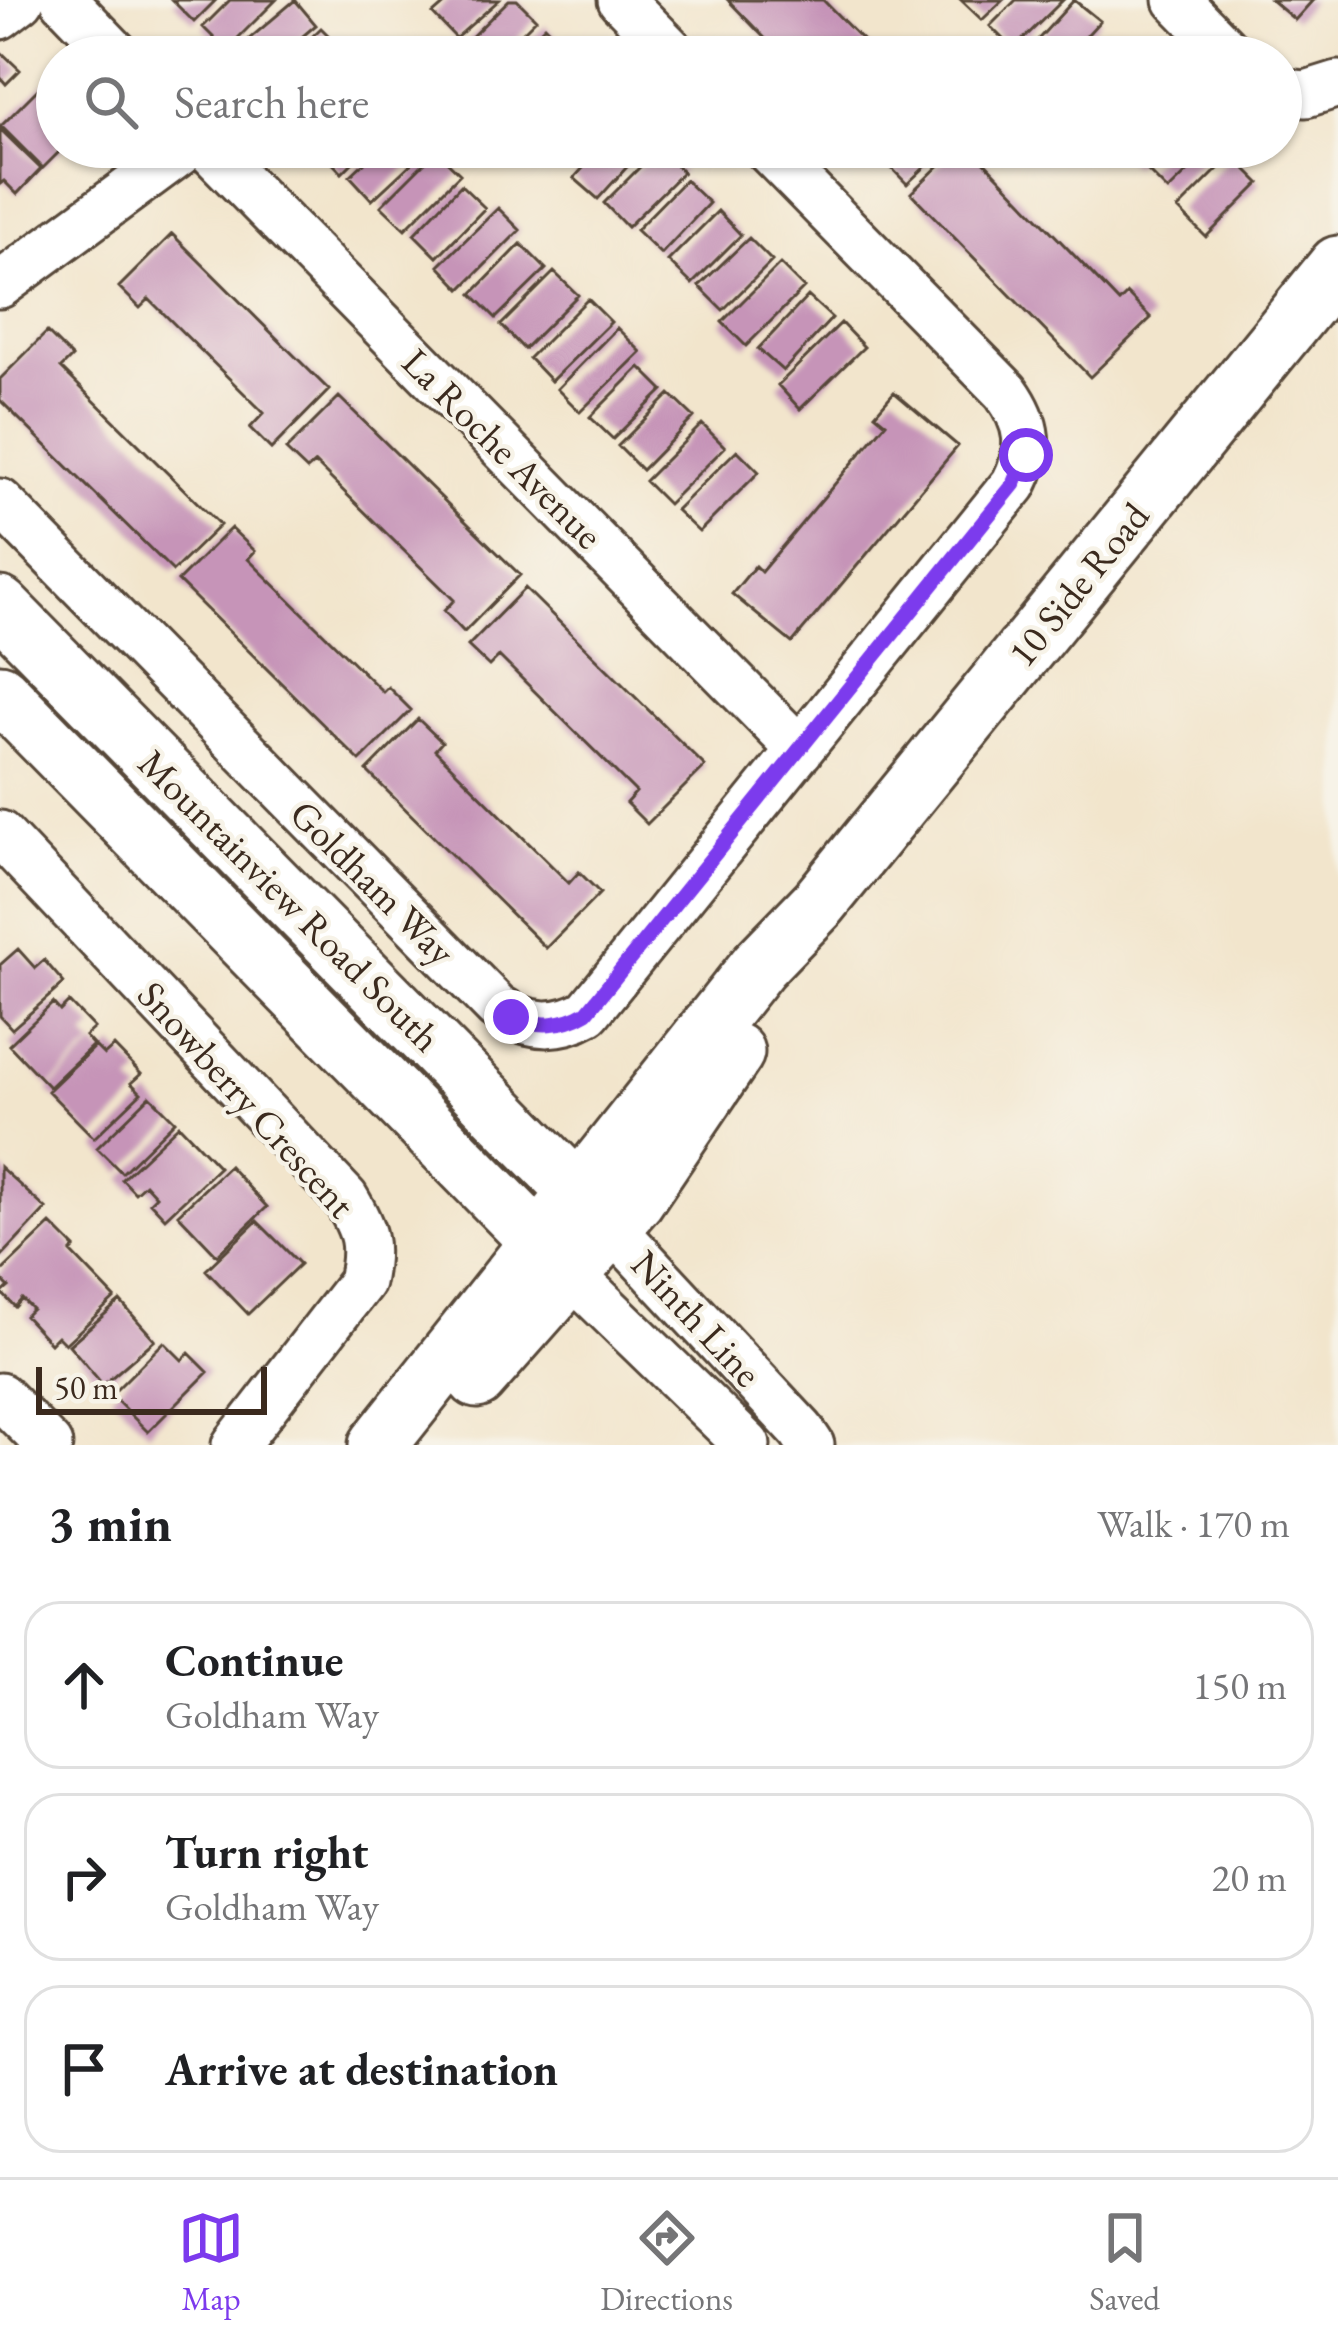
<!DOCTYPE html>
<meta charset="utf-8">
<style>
:root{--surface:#fff;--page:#f6f6f6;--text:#202124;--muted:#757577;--line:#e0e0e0;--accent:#7c3aed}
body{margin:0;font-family:"EB Garamond",serif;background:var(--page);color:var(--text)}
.scale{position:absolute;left:36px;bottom:30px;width:231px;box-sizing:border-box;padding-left:12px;border:6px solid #3b2a1e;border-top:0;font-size:33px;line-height:42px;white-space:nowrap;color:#3b2a1e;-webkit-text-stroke:9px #f7f3e8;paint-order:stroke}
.stop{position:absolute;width:36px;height:36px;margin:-27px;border:9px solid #7c3aed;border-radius:50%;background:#fff}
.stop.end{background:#7c3aed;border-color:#fff;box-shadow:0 3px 12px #0008}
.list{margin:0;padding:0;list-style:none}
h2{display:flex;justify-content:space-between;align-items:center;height:156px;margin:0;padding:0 48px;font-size:51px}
h2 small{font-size:39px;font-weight:400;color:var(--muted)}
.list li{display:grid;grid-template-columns:78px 1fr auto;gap:36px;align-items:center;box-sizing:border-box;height:168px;margin:0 24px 24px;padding:0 24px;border:3px solid var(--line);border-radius:36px}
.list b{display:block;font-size:45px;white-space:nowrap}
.list p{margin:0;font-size:39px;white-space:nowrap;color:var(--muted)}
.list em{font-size:39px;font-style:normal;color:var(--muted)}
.icon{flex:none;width:66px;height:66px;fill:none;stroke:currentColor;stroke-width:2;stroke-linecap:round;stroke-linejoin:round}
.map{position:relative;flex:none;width:1338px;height:1445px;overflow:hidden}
.search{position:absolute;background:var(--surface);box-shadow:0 3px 9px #0004;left:36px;right:36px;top:36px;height:132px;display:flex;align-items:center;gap:30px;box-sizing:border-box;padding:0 42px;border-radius:66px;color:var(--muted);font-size:45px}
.sheet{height:732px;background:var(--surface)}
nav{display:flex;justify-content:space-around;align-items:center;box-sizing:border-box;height:168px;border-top:3px solid var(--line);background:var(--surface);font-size:33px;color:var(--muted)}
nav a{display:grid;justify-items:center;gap:6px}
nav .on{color:var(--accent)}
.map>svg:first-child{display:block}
.building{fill:#c694b8}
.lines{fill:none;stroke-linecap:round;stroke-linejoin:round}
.minor-casing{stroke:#564638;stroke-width:51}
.major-casing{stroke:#564638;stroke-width:63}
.minor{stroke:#fff;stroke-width:45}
.major{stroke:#fff;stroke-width:57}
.route{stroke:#7c3aed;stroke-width:15}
.labels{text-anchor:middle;stroke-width:9;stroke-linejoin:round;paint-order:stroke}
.street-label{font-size:39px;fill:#3b2a1e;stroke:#f7f3e8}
</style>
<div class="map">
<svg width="1338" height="1445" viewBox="0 0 1338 1445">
<rect width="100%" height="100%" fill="#f7f3e8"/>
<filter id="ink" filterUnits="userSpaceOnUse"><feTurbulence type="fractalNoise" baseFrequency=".00833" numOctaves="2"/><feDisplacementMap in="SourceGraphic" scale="24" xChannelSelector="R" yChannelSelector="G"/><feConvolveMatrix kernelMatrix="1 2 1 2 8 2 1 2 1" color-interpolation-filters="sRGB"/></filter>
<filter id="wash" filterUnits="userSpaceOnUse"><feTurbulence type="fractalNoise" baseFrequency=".004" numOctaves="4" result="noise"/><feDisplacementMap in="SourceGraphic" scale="48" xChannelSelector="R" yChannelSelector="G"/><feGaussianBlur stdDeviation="2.7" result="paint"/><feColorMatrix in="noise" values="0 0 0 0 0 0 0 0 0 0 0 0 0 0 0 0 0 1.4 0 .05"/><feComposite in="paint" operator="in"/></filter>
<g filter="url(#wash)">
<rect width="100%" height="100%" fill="#f2e5cc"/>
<g id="blocks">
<path class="building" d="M 172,0 L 216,0 L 194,22 Z
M 230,0 L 276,0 L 226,50 L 203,27 Z
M 295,0 L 316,25 L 278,57 L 228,57 Z
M 449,0 L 499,0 L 456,38 L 433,14 Z
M 509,0 L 517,0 L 536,19 L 498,57 L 455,57 L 453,55 Z
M 728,0 L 823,0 L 879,57 L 783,57 Z
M 961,0 L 1003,0 L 982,20 Z
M 1016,0 L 1063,0 L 1013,49 L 990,26 Z
M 1074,0 L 1100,21 L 1067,57 L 1022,57 Z
M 1271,0 L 1313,0 L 1295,20 Z
M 545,26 L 567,48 L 558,57 L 513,57 Z
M 321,28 L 345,52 L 339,57 L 291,57 Z
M 1100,38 L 1118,57 L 1080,57 Z
M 0,51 L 20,70 L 6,84 L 0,77 Z
M 44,83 L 57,96 L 57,147 L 64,147 L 43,168 L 1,126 Z
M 0,129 L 41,169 L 17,194 L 4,181 L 0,184 Z
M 321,147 L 368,147 L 342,173 L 319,149 Z
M 381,147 L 429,147 L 372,200 L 350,176 Z
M 557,147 L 589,147 L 574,163 Z
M 602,147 L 645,147 L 598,199 L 574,178 Z
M 871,147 L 946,147 L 907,184 Z
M 958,147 L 970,147 L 1119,302 L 1127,294 L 1151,318 L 1090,377 L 911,193 Z
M 1116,147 L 1155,147 L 1132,166 Z
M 1168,147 L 1213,147 L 1168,191 L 1146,169 Z
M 659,148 L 683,172 L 627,227 L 604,203 Z
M 436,151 L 460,174 L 405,229 L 381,206 Z
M 1232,155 L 1260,183 L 1206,237 L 1178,209 Z
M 685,180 L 709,203 L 661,254 L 636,230 Z
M 461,185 L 485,208 L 437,257 L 414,234 Z
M 498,208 L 520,230 L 461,289 L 439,266 Z
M 718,211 L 741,235 L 692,284 L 668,261 Z
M 172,234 L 329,390 L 271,449 L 250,428 L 264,413 L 149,299 L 140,308 L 119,287 Z
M 749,238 L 772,261 L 723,310 L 699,286 Z
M 521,244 L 546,269 L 496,318 L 472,294 Z
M 780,264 L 804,288 L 746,346 L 722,322 Z
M 554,272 L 578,295 L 524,349 L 501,325 Z
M 808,296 L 832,318 L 783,371 L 758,349 Z
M 588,299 L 611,322 L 551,381 L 529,358 Z
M 841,323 L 864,347 L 800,409 L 778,385 Z
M 617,328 L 641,352 L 580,412 L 557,389 Z
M 47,332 L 72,357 L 61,368 L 220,525 L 173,571 L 0,400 L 0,379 Z
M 640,367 L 663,390 L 613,439 L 590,417 Z
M 894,392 L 958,446 L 792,643 L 732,594 L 755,566 L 761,572 L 886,423 L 875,414 Z
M 670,394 L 694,417 L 642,470 L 618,446 Z
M 339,397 L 520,575 L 464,632 L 444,611 L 454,600 L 315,463 L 307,470 L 286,450 Z
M 702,424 L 725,447 L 668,504 L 645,481 Z
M 737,450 L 759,472 L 699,532 L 676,510 Z
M 231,528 L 255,551 L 248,559 L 383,692 L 388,687 L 411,710 L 360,761 L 178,581 Z
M 525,588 L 705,766 L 647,824 L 626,803 L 636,792 L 499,656 L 489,666 L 468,646 Z
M 418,719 L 442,742 L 435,750 L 569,883 L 579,872 L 600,893 L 546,948 L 367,771 Z
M 18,949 L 35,968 L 44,960 L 64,983 L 12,1029 L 0,1016 L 0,965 Z
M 69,1002 L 94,1028 L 85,1036 L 93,1045 L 49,1087 L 9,1045 L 53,1003 L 60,1011 Z
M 95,1046 L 104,1055 L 114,1046 L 141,1074 L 131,1083 L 141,1093 L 94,1138 L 48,1091 Z
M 150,1096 L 175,1121 L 122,1173 L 97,1148 Z
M 179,1125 L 219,1167 L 165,1218 L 150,1202 L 156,1196 L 145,1184 L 135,1193 L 122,1179 Z
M 229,1166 L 267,1207 L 217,1255 L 178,1214 Z
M 0,1167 L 46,1209 L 0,1258 Z
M 257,1221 L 300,1264 L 248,1314 L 206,1270 Z
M 51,1224 L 75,1248 L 71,1252 L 115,1298 L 65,1344 L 57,1336 L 50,1343 L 25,1316 L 32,1309 L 22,1299 L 15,1307 L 2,1293 L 9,1287 L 0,1278 L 0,1273 Z
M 120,1301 L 155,1340 L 103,1385 L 69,1345 Z
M 164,1342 L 182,1360 L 189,1353 L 208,1372 L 148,1432 L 111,1395 Z"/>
</g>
</g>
<g filter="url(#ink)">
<use href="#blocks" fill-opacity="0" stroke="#564638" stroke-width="3"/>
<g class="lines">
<defs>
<path id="minor" d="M 64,0 L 119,57
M 621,0 L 677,57
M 1177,0 L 1233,57
M 0,16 L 21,0
M 1281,92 L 1306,94 L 1338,84
M 207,147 L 800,750
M 0,285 L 187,147
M 0,502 L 497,1007 C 527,1027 556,1030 588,1012 L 1014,484 C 1032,449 1029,424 1006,392 L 765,147
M 0,834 L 345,1198 C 365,1231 369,1244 361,1282 L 235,1445
M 611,1226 L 801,1430 L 811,1445
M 570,1273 L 747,1445
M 0,1396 L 49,1445"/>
<path id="major" d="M 0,606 L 611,1226
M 0,693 L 570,1273
M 477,1379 L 635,1200 L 735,1052
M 378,1445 L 759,965 L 819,903 L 1338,265"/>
</defs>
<use href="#minor" class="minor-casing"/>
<use href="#major" class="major-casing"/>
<use href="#minor" class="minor"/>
<use href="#major" class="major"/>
</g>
</g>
<g class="lines" filter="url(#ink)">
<path class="route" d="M 511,1017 C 538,1027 562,1027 587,1012 L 1014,484 L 1026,455"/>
</g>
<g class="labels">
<g class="street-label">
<text transform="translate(503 448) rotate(45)" y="14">La Roche Avenue</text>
<text transform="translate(1078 584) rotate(-51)" y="14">10 Side Road</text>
<text transform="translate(373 882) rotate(45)" y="14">Goldham Way</text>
<text transform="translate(290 900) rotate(45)" y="14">Mountainview Road South</text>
<text transform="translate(247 1099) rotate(48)" y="14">Snowberry Crescent</text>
<text transform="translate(697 1318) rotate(47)" y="14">Ninth Line</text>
</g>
</g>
</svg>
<div class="scale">50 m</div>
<div class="stop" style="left:1026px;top:455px"></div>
<div class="stop end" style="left:511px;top:1017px"></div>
<div class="search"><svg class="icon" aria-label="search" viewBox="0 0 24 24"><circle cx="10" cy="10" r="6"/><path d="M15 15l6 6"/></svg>Search here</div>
</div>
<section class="sheet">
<h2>3 min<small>Walk · 170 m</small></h2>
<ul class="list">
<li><svg class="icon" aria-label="ahead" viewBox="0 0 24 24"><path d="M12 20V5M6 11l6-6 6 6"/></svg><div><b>Continue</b><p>Goldham Way</p></div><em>150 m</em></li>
<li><svg class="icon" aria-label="right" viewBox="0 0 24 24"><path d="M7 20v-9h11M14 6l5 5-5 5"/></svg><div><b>Turn right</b><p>Goldham Way</p></div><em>20 m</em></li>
<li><svg class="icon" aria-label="arrive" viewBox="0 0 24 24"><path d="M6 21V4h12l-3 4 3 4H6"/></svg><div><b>Arrive at destination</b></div></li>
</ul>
</section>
<nav>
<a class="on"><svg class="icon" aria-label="map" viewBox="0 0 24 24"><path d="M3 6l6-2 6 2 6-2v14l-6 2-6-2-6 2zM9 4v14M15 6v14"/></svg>Map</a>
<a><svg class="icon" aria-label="directions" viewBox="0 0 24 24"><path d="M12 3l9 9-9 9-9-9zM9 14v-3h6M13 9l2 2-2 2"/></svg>Directions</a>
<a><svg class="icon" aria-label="saved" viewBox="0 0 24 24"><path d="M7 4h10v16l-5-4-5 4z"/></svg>Saved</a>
</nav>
